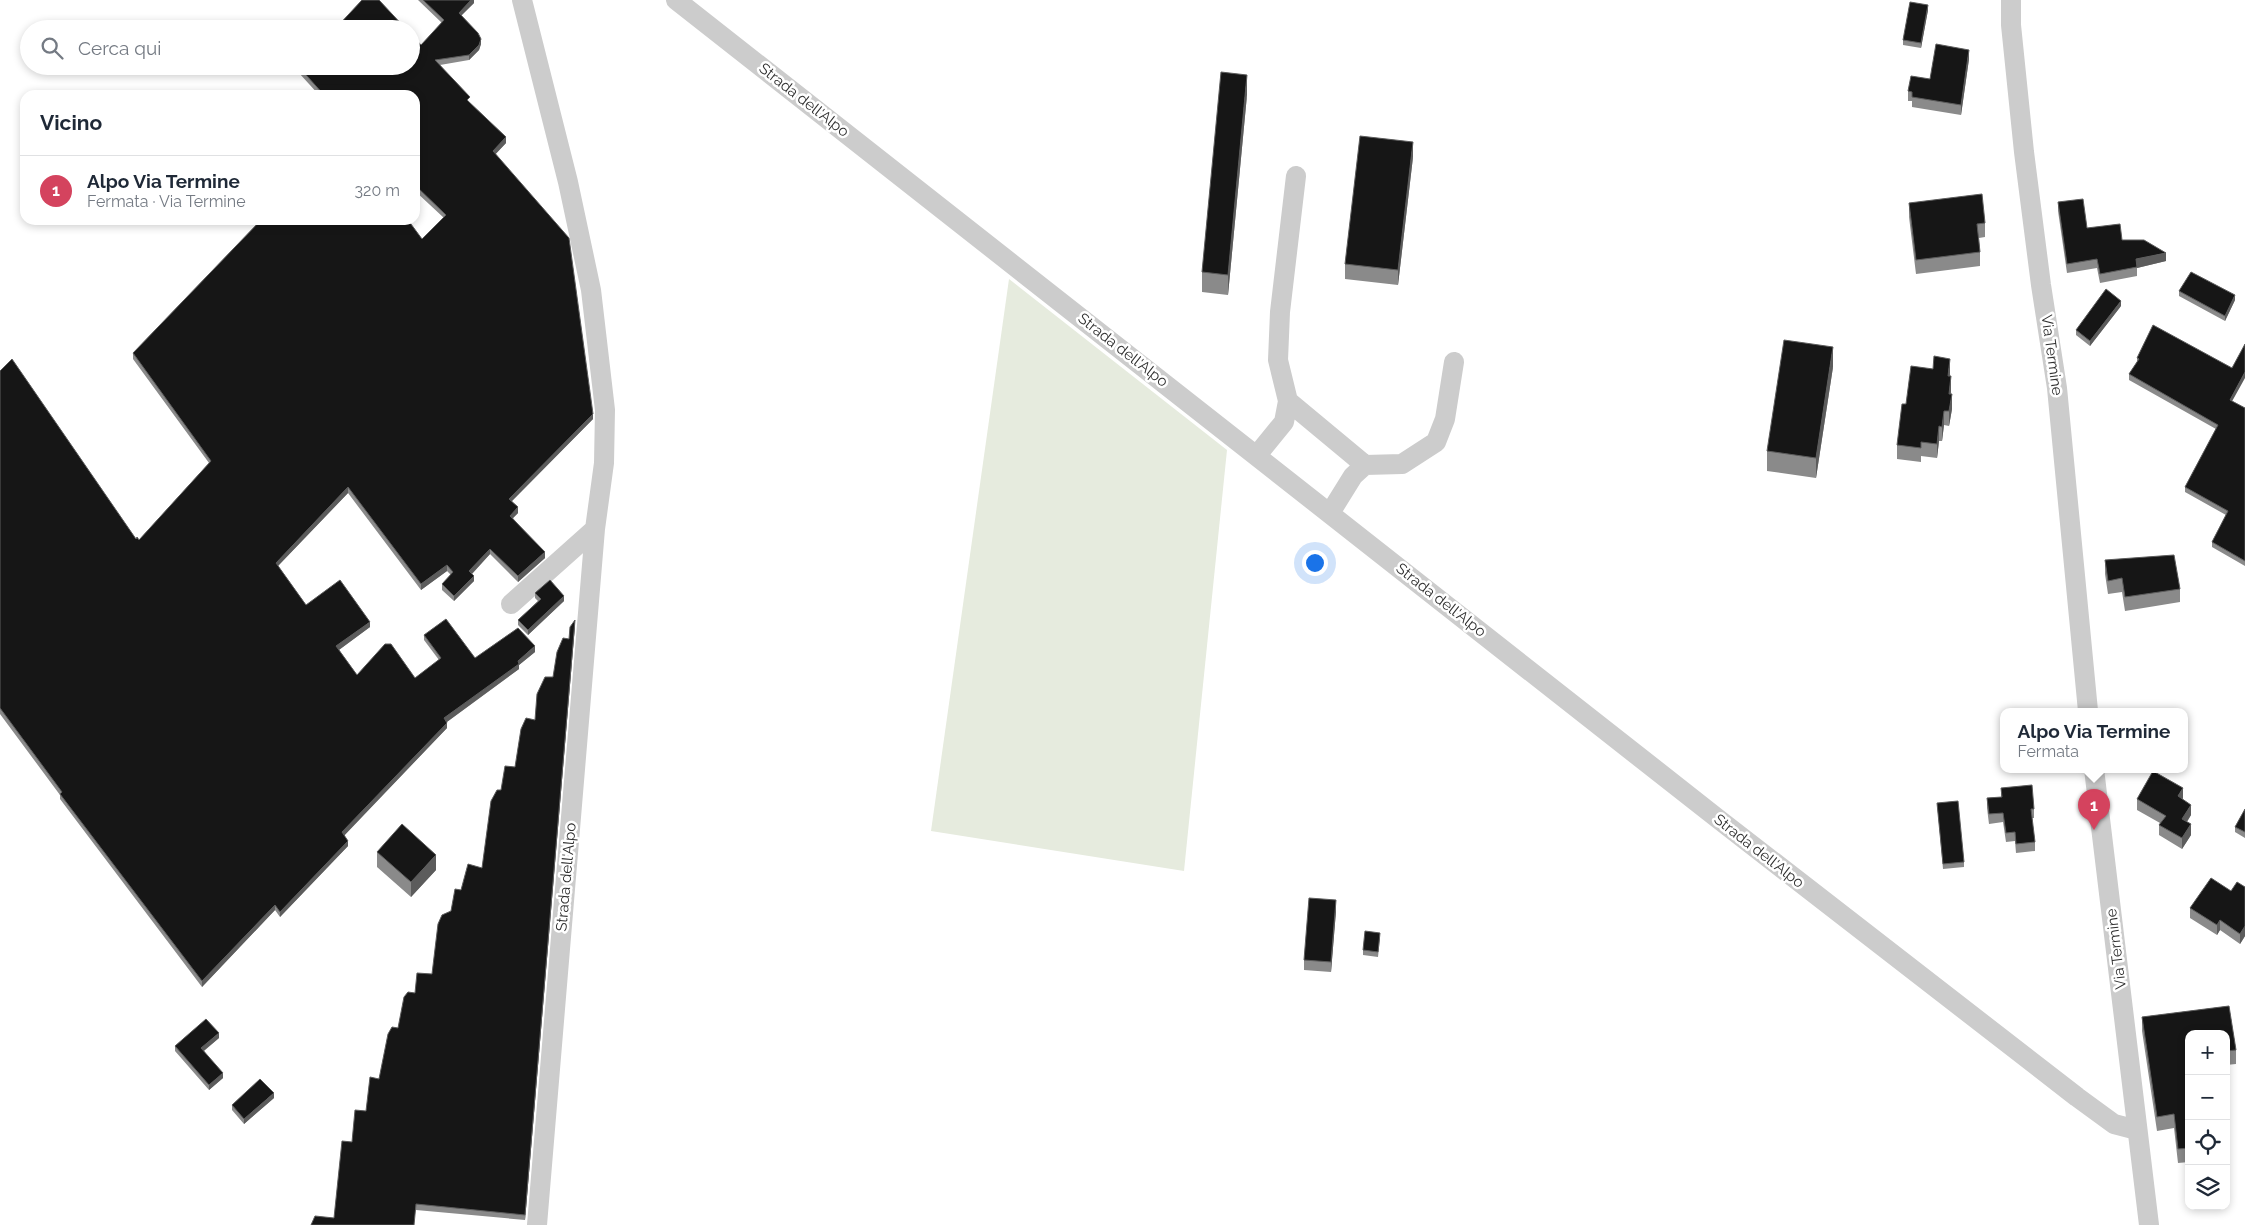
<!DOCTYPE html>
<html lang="it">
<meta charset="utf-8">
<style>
:root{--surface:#fff;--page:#f2f2f3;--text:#1f2937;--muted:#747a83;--line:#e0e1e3;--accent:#d4435e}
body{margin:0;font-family:Raleway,sans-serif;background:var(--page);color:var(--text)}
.controls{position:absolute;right:15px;bottom:15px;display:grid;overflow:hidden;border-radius:10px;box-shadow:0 2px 8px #0003}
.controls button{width:45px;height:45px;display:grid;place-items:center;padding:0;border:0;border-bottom:1px solid var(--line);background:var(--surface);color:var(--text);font:25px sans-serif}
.you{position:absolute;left:1314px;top:562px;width:18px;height:18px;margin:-12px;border:4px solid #fff;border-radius:50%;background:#1a73e8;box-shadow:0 0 0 8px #1a73e833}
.badge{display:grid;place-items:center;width:32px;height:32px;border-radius:50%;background:var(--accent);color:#fff;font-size:16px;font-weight:700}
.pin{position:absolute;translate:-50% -41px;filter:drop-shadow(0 1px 2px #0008)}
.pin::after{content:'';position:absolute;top:26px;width:18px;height:15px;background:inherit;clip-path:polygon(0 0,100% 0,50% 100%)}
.popup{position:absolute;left:2000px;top:708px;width:188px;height:65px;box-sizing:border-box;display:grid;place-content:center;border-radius:10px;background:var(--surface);filter:drop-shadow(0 1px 4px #0005);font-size:16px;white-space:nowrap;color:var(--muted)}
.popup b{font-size:19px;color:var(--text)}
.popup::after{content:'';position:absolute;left:50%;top:100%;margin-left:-10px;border:10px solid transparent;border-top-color:var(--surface)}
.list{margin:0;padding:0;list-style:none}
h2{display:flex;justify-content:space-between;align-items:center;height:65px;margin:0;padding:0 20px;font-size:21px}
h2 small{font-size:16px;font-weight:400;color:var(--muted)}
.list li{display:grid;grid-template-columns:32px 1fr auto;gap:15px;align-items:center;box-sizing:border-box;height:70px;padding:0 20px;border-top:1px solid var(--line)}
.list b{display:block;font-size:19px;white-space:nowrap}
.list p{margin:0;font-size:16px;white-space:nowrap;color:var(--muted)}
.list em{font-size:16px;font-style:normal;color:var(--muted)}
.icon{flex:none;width:28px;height:28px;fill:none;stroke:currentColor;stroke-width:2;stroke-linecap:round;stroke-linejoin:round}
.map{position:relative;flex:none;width:2245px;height:1225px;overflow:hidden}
.search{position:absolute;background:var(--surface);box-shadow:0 2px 8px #0003;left:20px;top:20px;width:400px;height:55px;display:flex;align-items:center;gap:12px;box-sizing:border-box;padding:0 18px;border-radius:28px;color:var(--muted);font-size:19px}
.panel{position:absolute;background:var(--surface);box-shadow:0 2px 8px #0003;left:20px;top:90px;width:400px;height:135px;border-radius:15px}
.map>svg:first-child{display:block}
.green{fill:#e6ebde}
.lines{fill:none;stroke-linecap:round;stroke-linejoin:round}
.minor{stroke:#ccc;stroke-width:20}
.wall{fill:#8a8a8a}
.shaded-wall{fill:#5c5c5c}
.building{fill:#161616;stroke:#5c5c5c}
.labels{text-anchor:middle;stroke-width:5;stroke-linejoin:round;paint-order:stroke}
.street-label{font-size:15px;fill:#2f2f2f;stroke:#fff}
</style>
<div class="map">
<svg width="2245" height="1225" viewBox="0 0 2245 1225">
<rect width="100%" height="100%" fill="#fff"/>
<path class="green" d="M 1009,279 L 1227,450 L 1184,871 L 931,831 Z"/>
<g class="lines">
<path class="minor" d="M 522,0 L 568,182 L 591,290 L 605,410 L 604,463 L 595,529 L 537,1225
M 676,0 L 1717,818 L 2077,1097 L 2114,1124 L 2137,1130
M 2011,0 L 2011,25 L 2024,152 L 2041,285 L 2057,388 L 2088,711
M 1288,401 L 1365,465
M 1257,455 L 1284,422 L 1288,401 L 1278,360 L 1280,312 L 1296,176
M 1330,513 L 1353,476 L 1365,465 L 1402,464 L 1436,442 L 1445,419 L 1454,362
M 511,604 L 595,529
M 2094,769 L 2149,1225"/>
</g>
<path class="wall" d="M 418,0 L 474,0 L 474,3 L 461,15 L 481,44 L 479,50 L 469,60 L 440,65 L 470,103 L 506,143 L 495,154 L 593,419 L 512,501 L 518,513 L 513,518 L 545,558 L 518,582 L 490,554 L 472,574 L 474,581 L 454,601 L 442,590 L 442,584 L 451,575 L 447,571 L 421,590 L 348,493 L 278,566 L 306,605 L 370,627 L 339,650 L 357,675 L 415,678 L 439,660 L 424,640 L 424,635 L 475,658 L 535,652 L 519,665 L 519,669 L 447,722 L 447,728 L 344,835 L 348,846 L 280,917 L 275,910 L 202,987 L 60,799 L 60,795 L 0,714 L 0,371 L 136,539 L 139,540 L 209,463 L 133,359 L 133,353 L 422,239 L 444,218 L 415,191 L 415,95 L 319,95 L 299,73 L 299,67 L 421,45 L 442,23 Z
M 1928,10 L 1921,48 L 1903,45 L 1903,40 Z
M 1969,59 L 1961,115 L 1912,107 L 1912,101 L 1908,101 L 1908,91 Z
M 1247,95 L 1228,295 L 1202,292 L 1202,272 Z
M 1413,157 L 1398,285 L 1345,279 L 1345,264 Z
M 2058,202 L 2087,228 L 2122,240 L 2166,261 L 2137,268 L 2137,276 L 2100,283 L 2097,268 L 2067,273 L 2058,211 Z
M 1909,203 L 1985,223 L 1985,237 L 1979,238 L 1980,252 L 1980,266 L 1916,274 L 1909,217 Z
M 2179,291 L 2235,300 L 2225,321 L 2179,296 Z
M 2121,306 L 2090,346 L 2076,335 L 2076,330 Z
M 2137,358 L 2232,401 L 2245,408 L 2245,566 L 2212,547 L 2212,542 L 2226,515 L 2185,492 L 2185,487 L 2216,429 L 2129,380 L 2129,374 L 2137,362 Z
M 1833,367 L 1816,478 L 1767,471 L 1767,451 Z
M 1950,373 L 1952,409 L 1949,426 L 1944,425 L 1942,441 L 1939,441 L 1937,458 L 1921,456 L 1921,462 L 1897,459 L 1897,445 L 1906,404 Z
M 2105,560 L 2180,589 L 2180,602 L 2125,611 L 2122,592 L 2108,594 L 2105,574 Z
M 535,593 L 564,601 L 528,635 L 518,625 L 518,620 L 538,601 L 535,598 Z
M 575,625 L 525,1220 L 416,1210 L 334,1218 L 352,1142 L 366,1111 L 398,1028 L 415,993 L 432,974 L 451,911 L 461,890 L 482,868 L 501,790 L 515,767 Z
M 2001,788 L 2034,809 L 2034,818 L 2032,818 L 2035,842 L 2035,851 L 2016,853 L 2015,841 L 2006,842 L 2003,822 L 1989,824 L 1987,808 L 1987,798 L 2001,797 Z
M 2183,798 L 2182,799 L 2191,815 L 2187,822 L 2191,835 L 2182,849 L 2159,835 L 2159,825 L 2160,823 L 2137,810 L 2137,799 Z
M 1937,803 L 1964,862 L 1964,867 L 1943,869 Z
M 2245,809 L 2245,838 L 2235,832 L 2235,827 Z
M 377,852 L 436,870 L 411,897 L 377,867 Z
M 2245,887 L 2245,936 L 2240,944 L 2220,930 L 2217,935 L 2190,918 L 2190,908 L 2231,891 Z
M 1336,911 L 1331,972 L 1304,970 L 1304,960 Z
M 1380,938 L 1378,957 L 1363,955 L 1363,950 Z
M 2229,1006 L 2236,1050 L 2236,1064 L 2226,1065 L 2226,1034 L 2189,1034 L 2189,1162 L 2178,1163 L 2174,1128 L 2157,1131 L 2142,1031 L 2142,1017 Z
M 219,1038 L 204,1051 L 223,1078 L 209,1090 L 175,1051 L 175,1046 Z
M 274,1098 L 244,1124 L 232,1110 L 232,1105 Z"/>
<path class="shaded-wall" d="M 471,0 L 474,0 L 474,3 L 459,18 L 459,13 Z
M 1928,5 L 1928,10 L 1921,48 L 1921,43 Z
M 481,39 L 481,44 L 479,50 L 469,60 L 469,55 Z
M 1969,50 L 1969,59 L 1961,115 L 1961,105 Z
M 1247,75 L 1247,95 L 1228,295 L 1228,275 Z
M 506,137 L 506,143 L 493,157 L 493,151 Z
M 1413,142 L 1413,157 L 1398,285 L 1398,270 Z
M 2166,253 L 2166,261 L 2137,268 L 2136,259 Z
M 2235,295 L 2235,300 L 2225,321 L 2225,316 Z
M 2121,301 L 2121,306 L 2090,346 L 2090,341 Z
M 1833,347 L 1833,367 L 1816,478 L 1816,458 Z
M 1950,359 L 1950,373 L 1948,390 L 1948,376 Z
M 2245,372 L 2245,378 L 2230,405 L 2230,400 Z
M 1951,376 L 1951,391 L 1949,408 L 1949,394 Z
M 1952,394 L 1952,409 L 1949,426 L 1949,411 Z
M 1944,411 L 1944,425 L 1942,441 L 1942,427 Z
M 593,414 L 593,419 L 509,504 L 509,499 Z
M 1939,426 L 1939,441 L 1937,458 L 1937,444 Z
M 348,487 L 348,493 L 276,568 L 276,563 Z
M 518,507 L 518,513 L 510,521 L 510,516 Z
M 490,549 L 490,554 L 469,577 L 469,571 Z
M 545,552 L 545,558 L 518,582 L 518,576 Z
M 447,565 L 447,571 L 421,590 L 421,584 Z
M 474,576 L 474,581 L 454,601 L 454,596 Z
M 564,596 L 564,601 L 528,635 L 528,630 Z
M 575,620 L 575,625 L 525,1220 L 525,1215 Z
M 370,622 L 370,627 L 336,652 L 336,646 Z
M 535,646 L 535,652 L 519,665 L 519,669 L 444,724 L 444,718 L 518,661 Z
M 447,723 L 447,728 L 342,838 L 342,832 Z
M 2183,788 L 2183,798 L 2178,807 L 2178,796 Z
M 2191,805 L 2191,815 L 2182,829 L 2182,819 Z
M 2191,824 L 2191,835 L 2182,849 L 2182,838 Z
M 348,841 L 348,846 L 280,917 L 280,912 Z
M 436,855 L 436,870 L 411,897 L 411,882 Z
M 1336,900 L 1336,911 L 1331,972 L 1331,962 Z
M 275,905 L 275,910 L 202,987 L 202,981 Z
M 2220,920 L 2220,930 L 2217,935 L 2217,925 Z
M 2245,926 L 2245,936 L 2240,944 L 2240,934 Z
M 219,1033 L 219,1038 L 201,1053 L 201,1048 Z
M 223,1073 L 223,1078 L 209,1090 L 209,1085 Z
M 274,1093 L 274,1098 L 244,1124 L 244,1119 Z"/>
<path class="building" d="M 362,0 L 379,0 L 406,29 L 335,29 Z
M 423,0 L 471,0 L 459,13 L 478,33 L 481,39 L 479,45 L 469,55 L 435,60 L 470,97 L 467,100 L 506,137 L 493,151 L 569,238 L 593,414 L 509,499 L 518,507 L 510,516 L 545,552 L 518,576 L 490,549 L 469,571 L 474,576 L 454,596 L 442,584 L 453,572 L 447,565 L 421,584 L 348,487 L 276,563 L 306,605 L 340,580 L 370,622 L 336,646 L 357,675 L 385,644 L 391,644 L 415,678 L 441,658 L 424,635 L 446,619 L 475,658 L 518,628 L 535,646 L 518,661 L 519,664 L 444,718 L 447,723 L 342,832 L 348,841 L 280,912 L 275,905 L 202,981 L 60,794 L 62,792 L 0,708 L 0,371 L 12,359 L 136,539 L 137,537 L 139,540 L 211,461 L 133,353 L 261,220 L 408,220 L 422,239 L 446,215 L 415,185 L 415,95 L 324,95 L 299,67 L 300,66 L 411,66 L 411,34 L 421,45 L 444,20 Z
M 1910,2 L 1928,5 L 1921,43 L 1903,40 Z
M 1936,44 L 1969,50 L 1961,105 L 1912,97 L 1912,92 L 1908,91 L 1911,76 L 1930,79 Z
M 1221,72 L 1247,75 L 1228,275 L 1202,272 Z
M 1360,136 L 1413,142 L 1398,270 L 1345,264 Z
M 1982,194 L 1985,223 L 1977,224 L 1980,252 L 1916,260 L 1909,203 Z
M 2083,199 L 2087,228 L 2120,224 L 2122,240 L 2144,240 L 2166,253 L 2136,259 L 2137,267 L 2100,274 L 2097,259 L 2067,264 L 2058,202 Z
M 2191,272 L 2235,295 L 2225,316 L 2179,291 Z
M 2106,289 L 2121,301 L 2090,341 L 2076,330 Z
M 2153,325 L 2232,368 L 2245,344 L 2245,372 L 2230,400 L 2245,408 L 2245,561 L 2212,542 L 2228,511 L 2185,487 L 2218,425 L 2129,374 L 2139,359 L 2137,358 Z
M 1784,340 L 1833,347 L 1816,458 L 1767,451 Z
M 1934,356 L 1950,359 L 1948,376 L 1951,376 L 1949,394 L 1952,394 L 1949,411 L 1944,411 L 1942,427 L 1939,426 L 1937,444 L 1921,442 L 1921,448 L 1897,445 L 1902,404 L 1906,404 L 1911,366 L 1933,369 Z
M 2174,555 L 2180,589 L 2125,597 L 2122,578 L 2108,581 L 2105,560 Z
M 550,580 L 564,596 L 528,630 L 518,620 L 541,599 L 535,593 Z
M 575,620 L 525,1215 L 416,1204 L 414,1225 L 311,1225 L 315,1216 L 334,1218 L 342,1141 L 352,1142 L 355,1110 L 366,1111 L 370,1077 L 379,1079 L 388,1034 L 392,1027 L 398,1028 L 404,997 L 408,992 L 415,993 L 417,973 L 432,974 L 438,924 L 442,915 L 451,911 L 455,889 L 461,890 L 468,864 L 482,868 L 491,801 L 497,790 L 501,790 L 505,766 L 515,767 L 521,729 L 526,718 L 535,720 L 537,694 L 545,677 L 553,677 L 557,652 L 563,638 L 569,639 L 570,627 Z
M 2153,771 L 2183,788 L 2178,796 L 2191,805 L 2182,819 L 2191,824 L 2182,838 L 2159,825 L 2166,816 L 2137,799 Z
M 2032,785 L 2034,809 L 2031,809 L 2035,842 L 2016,844 L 2015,832 L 2006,833 L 2003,813 L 1989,814 L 1987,798 L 2002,797 L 2001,788 Z
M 1958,801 L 1964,862 L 1943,864 L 1937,803 Z
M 2245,809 L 2245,832 L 2235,827 Z
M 402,824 L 436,855 L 411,882 L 377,852 Z
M 2211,878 L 2231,891 L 2237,882 L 2245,887 L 2245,926 L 2240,934 L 2220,920 L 2217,925 L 2190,908 Z
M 1309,898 L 1336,900 L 1331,962 L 1304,960 Z
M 1365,931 L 1380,933 L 1378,952 L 1363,950 Z
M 2229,1006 L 2236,1050 L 2226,1051 L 2226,1034 L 2189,1034 L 2189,1148 L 2178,1149 L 2174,1114 L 2157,1117 L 2142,1017 Z
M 206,1019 L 219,1033 L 201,1048 L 223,1073 L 209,1085 L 175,1046 Z
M 260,1079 L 274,1093 L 244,1119 L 232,1105 Z"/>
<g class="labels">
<g class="street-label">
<text transform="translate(804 100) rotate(38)" y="5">Strada dell'Alpo</text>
<text transform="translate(1123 350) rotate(38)" y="5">Strada dell'Alpo</text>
<text transform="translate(2052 355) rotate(82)" y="5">Via Termine</text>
<text transform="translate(1441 600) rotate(38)" y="5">Strada dell'Alpo</text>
<text transform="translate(1759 851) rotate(38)" y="5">Strada dell'Alpo</text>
<text transform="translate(566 877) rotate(-85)" y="5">Strada dell'Alpo</text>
<text transform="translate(2116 949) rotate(-97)" y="5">Via Termine</text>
</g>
</g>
</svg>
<div class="controls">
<button>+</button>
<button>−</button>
<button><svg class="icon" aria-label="locate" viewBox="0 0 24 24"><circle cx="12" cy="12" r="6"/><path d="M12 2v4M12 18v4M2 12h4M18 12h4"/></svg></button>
<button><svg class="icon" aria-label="layers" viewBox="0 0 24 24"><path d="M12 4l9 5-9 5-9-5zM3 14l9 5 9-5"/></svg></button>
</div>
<div class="you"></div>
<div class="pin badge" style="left:2094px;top:830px">1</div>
<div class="popup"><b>Alpo Via Termine</b>Fermata</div>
<div class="search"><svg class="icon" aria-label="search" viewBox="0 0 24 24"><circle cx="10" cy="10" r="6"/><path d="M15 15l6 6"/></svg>Cerca qui</div>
<section class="panel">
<h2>Vicino<small></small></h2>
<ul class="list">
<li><span class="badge">1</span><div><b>Alpo Via Termine</b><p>Fermata · Via Termine</p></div><em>320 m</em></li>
</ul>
</section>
</div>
